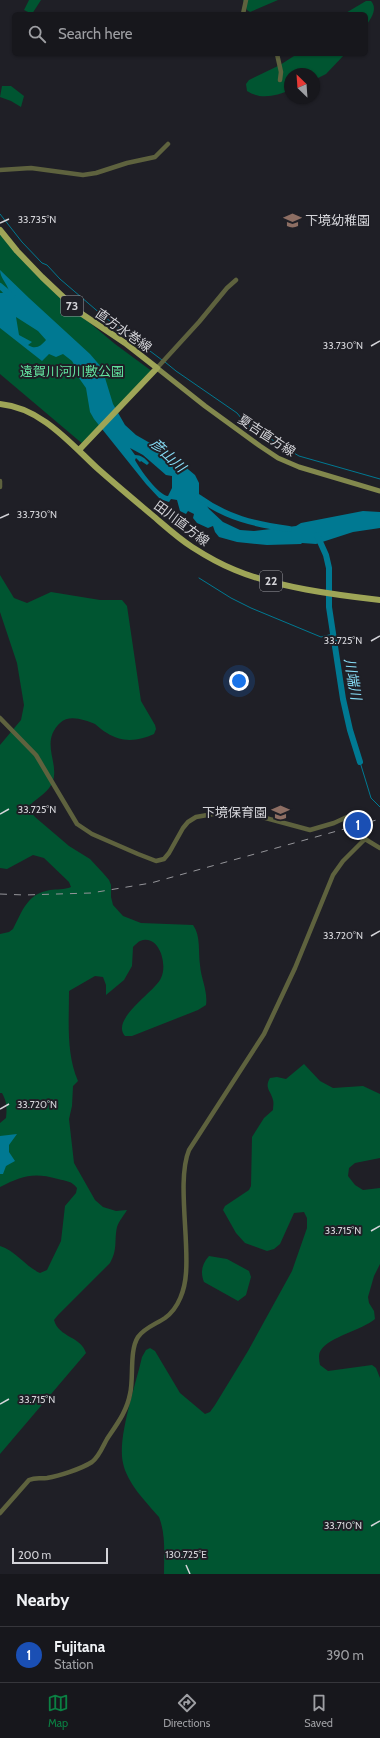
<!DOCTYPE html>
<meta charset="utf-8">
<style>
:root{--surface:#17171c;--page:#202025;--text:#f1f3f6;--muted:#9e9fa3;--line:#36363b;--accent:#0b8043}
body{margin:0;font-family:Cabin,"Noto Sans JP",sans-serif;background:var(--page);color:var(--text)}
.compass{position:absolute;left:284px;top:68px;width:36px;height:36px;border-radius:50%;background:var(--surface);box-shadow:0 1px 3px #0004;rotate:335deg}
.scale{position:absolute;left:12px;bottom:10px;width:96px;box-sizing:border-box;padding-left:4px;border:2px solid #d4d4d9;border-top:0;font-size:11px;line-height:14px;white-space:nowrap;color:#d4d4d9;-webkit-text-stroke:3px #1f1f26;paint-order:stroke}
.you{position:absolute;left:239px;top:681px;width:14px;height:14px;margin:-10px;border:3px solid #fff;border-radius:50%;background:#1a73e8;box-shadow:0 0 0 6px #1a73e833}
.badge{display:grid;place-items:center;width:26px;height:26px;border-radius:50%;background:var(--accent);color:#fff;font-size:13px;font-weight:700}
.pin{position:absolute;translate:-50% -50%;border:2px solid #fff;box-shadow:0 1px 4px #0006}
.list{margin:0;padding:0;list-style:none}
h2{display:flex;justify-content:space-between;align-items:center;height:52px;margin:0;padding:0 16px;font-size:17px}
h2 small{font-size:13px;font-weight:400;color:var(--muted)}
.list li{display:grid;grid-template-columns:26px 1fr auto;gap:12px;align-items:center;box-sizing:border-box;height:56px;padding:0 16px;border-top:1px solid var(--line)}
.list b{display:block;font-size:15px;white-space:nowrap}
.list p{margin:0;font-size:13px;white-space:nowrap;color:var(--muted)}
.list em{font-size:13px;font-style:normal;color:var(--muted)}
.icon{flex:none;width:22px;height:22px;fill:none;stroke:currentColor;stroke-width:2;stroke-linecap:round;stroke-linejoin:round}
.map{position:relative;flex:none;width:380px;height:1574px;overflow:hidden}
.search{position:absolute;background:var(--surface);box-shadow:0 1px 3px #0004;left:12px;right:12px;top:12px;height:44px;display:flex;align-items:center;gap:10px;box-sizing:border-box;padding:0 14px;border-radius:6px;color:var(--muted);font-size:15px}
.sheet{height:108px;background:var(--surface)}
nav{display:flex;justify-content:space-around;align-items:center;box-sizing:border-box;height:56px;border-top:1px solid var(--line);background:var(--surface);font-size:11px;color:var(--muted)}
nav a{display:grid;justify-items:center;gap:2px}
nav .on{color:var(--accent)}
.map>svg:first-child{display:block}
.green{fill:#005531}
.water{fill:#007992;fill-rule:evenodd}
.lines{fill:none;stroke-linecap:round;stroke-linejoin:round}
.stream{stroke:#007992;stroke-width:1}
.river{stroke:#007992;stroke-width:6}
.tertiary{stroke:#5e623e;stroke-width:4.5}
.secondary{stroke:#82884d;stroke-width:5}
.primary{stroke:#9ea557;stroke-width:6}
.rail{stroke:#95959a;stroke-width:1;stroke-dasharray:7 7;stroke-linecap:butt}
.ticks{fill:none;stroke:#d4d4d9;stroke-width:1.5}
.labels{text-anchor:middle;stroke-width:4;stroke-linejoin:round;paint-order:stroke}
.shield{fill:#1f1f26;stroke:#9e9ea3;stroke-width:1}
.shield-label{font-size:12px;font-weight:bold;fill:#d4d4d9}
.poi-label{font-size:13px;fill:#d4d4d9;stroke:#1f1f26;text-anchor:start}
.street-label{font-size:13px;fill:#d4d4d9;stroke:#1f1f26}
.park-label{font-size:13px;fill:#62e39f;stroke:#1f1f26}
.water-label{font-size:14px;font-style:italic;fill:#87ddf7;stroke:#1f1f26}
.ticks-label{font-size:10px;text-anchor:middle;fill:#d4d4d9;stroke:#1f1f26;stroke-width:4;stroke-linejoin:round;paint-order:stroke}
</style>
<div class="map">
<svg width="380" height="1574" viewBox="0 0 380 1574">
<rect width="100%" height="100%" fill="#1f1f26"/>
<path class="green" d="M 29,0 L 41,0 L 32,14 L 24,10 Z
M 243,0 L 278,0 L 250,12 L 247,10 Z
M 366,1 L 371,1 C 378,9 371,18 366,26 L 366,14 L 344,14 Z
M 297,54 L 345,54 L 326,74 L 314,80 L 314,74 L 290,74 L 290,90 C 276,96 261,100 247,91 L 246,84 L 249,80 L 280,65 Z
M 2,86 L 11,86 L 24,96 L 21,107 L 11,101 L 0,97 Z
M 0,233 L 60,298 L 115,344 L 153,372 L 84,445 L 0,374 Z
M 0,575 L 14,598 L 27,603 L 51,592 L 100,600 L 122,600 L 127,606 L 141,701 L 155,725 L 156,729 L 154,734 C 139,741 122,743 107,733 C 103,731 99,727 95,724 C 85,720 69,714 60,723 C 40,742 59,762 53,781 C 50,791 37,798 30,805 L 31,812 L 35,817 L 69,846 L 90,859 L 103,873 L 109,880 L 111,885 L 111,897 L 113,905 L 123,916 L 141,923 L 193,925 C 201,936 198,952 200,965 C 201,979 208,991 206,1005 L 198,1010 L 132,1036 L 125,1036 C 110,1019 155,992 161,978 C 168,965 159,933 140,941 C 138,942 135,945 133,947 L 132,966 L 124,980 L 106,995 L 106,985 L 103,977 L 95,976 L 69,991 C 69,1021 66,1053 78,1081 L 73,1086 L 72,1106 L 69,1119 L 74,1163 L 95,1200 L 103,1207 L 116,1211 L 127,1210 C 124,1215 119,1221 117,1227 C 114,1241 118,1249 110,1263 L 58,1315 L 54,1320 C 59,1338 81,1336 86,1353 L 0,1454 L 0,1246 C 15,1250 26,1267 40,1273 L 47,1270 L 61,1241 L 65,1206 L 76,1193 L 77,1188 C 72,1181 66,1181 58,1179 C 33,1172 22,1176 0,1187 L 0,1123 L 6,1118 C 7,1108 7,1102 2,1093 L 0,1093 L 0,934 L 9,932 L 13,929 C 23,910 27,894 50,890 C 57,889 64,890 71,887 L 69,882 L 44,858 L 33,855 L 7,869 L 0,868 L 0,745 L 21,720 L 24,705 L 17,663 L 0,612 Z
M 304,1064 L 320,1081 L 333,1088 L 363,1086 L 380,1094 L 380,1158 L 355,1163 L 349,1168 L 348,1176 L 355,1185 L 363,1190 L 380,1188 L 380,1264 L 374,1276 L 368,1297 L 369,1303 L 374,1311 L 375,1319 C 362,1330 329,1337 321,1350 C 318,1354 319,1360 320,1365 L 328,1371 L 372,1365 L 376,1368 L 380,1378 L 380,1574 L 164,1574 C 164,1555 166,1535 159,1517 C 146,1502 127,1483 123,1463 C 117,1438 136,1384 142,1357 L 146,1350 L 150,1348 L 155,1351 L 180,1393 L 205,1414 L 210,1412 L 215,1405 L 248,1351 L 292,1271 L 307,1228 L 307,1218 L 304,1212 L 294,1213 L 280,1244 L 274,1249 L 267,1251 L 245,1243 L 236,1233 L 223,1210 L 225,1206 L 249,1190 L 251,1186 L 252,1137 L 264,1118 L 273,1110 C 273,1107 274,1103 273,1100 C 271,1091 264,1088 270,1078 L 277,1077 L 286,1079 Z
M 209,1256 L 227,1259 L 249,1271 L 251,1277 L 246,1295 L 238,1301 L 204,1282 C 200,1272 202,1264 209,1256 Z"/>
<path class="water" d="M 0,270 L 29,298 L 90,354 L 102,368 L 113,404 L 125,425 L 136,435 L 171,455 L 195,475 L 199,483 L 199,495 L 209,509 L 223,522 L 240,530 L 254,531 L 296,526 L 301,523 L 363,511 L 380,512 L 380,528 L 353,532 L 316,544 L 302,543 L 301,544 L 267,545 L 237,542 L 219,537 L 215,532 L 213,526 L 208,528 L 197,523 L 193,518 L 194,514 L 188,511 L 186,514 L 180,511 L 177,500 L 171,499 L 169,502 L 160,499 L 146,484 L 94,419 L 90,412 L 86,388 L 74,371 L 75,366 L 72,361 L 63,354 L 56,357 L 49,354 L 42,361 L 0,328 L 0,293 L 3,293 L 1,290 L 9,291 C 7,283 0,278 0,270 ZM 16,317 L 38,331 L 46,340 C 41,346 36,350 28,345 L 32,342 L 19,335 ZM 130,448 L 143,455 L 166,475 L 172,476 L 172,488 L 168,496 C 159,496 139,468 135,460 L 136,458 L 140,462 L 141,461 L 147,465 L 149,463 C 145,458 141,455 135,455 Z
M 17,1134 L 9,1145 L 9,1152 L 15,1161 L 6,1166 L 3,1174 L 0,1174 L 0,1136 Z"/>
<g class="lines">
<path class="stream" d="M 0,214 L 22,242 L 42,263 L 47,265 L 60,279 L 102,315 L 162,360
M 165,362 L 176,371 L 237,413 L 246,424 L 299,456 L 380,479
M 199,578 L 231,598 L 251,608 L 321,637 L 333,634
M 360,762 L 371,798 L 380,807"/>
<path class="river" d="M 0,286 L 12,296
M 198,497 C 227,518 254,524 289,529
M 317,535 L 326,555 L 329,568 L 329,607 L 343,699 L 350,730 L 360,762"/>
<path class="tertiary" d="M 243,14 L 246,0
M 277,54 L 281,72 L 280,80
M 0,170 L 31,168 L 83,175 L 96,173 L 127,163 L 155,157 L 168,144
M 157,368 L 199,322 L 227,288 L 236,280
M 0,481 L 0,487
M 0,718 L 36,755 L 77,824 L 92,834 L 138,854 L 156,861 L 164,859 L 169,853 L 183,828 L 188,822 L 196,817 L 236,810 L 310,830 L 334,823 L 347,817 L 365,839 L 380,848
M 0,1513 L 29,1480 C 36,1477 40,1479 47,1478 C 59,1476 81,1469 92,1462 C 99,1457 103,1446 107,1439 C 117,1424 127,1411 130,1394 C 134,1378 129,1351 138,1337 C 144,1328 156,1324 165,1318 C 179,1308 185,1289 186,1273 C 189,1238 177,1179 189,1150 L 264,1034 L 295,968 L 333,875 L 343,861 L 365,839"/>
<path class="secondary" d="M 157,368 L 205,406 L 260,446 L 278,458 L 299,467 L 380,491"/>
<path class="primary" d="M 0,230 L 17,251 L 42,277 L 79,312 L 125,343 L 157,368 L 79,450
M 0,404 C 41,408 69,442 97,468 C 115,484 133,499 152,515 C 165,526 178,538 192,547 C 206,556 220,564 235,570 C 275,587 336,595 380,600"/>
<path class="rail" d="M 0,894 L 24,895 L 91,893 L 151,883 L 380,819"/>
</g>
<path class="ticks" d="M 0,223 L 9,219M 371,346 L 380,341M 0,518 L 9,514M 371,641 L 380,636M 0,814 L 9,809M 371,936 L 380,931M 0,1109 L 9,1104M 371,1231 L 380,1226M 0,1404 L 9,1399M 371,1526 L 380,1521M 186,1565 L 190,1574"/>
<defs>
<symbol id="school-bare" viewBox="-9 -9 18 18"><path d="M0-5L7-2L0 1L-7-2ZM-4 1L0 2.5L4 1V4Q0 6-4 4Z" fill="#8d6e63" stroke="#1f1f26" stroke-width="2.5" paint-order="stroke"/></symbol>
</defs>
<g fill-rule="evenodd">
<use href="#school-bare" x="280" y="208" width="25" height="25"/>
<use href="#school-bare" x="268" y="800" width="25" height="25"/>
</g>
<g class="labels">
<g class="shield">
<rect x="61" y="296" width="22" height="20" rx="3"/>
<rect x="260" y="571" width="22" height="20" rx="3"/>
</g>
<g class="shield-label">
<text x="72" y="310">73</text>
<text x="271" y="585">22</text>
</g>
<g class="poi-label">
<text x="305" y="225">下境幼稚園</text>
<text x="267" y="817" text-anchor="end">下境保育園</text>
</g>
<g class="street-label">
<text transform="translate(124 330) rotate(35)" y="5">直方水巻線</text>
<text transform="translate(267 435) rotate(33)" y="5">夏吉直方線</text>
<text transform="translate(182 523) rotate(37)" y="5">田川直方線</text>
</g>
<g class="park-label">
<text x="72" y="376">遠賀川河川敷公園</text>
</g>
<g class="water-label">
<text transform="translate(168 455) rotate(43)" y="5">彦山川</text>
<text transform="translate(353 679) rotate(80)" y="5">川端川</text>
</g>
</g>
<g class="ticks-label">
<text x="37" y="223">33.735°N</text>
<text x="343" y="349">33.730°N</text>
<text x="37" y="518">33.730°N</text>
<text x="343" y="644">33.725°N</text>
<text x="37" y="813">33.725°N</text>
<text x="343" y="939">33.720°N</text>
<text x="37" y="1108">33.720°N</text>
<text x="343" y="1234">33.715°N</text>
<text x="37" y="1403">33.715°N</text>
<text x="343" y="1529">33.710°N</text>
<text x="186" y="1558">130.725°E</text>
</g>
</svg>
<svg class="compass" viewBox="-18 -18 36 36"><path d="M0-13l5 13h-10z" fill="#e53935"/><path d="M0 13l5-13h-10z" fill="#9e9fa3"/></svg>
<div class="scale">200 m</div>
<div class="you"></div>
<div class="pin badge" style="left:358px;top:825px;background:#1a4fb4">1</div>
<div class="search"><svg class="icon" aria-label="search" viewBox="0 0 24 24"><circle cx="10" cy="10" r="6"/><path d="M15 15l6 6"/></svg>Search here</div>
</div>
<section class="sheet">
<h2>Nearby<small></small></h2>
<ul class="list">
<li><span class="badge" style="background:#1a4fb4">1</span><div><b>Fujitana</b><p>Station</p></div><em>390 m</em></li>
</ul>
</section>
<nav>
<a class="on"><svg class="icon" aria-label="map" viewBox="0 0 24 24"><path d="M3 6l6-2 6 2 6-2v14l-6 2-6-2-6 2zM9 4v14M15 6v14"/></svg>Map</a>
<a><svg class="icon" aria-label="directions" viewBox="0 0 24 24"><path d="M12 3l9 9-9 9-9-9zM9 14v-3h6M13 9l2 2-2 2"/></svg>Directions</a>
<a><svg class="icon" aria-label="saved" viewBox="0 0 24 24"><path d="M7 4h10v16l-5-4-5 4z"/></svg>Saved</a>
</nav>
